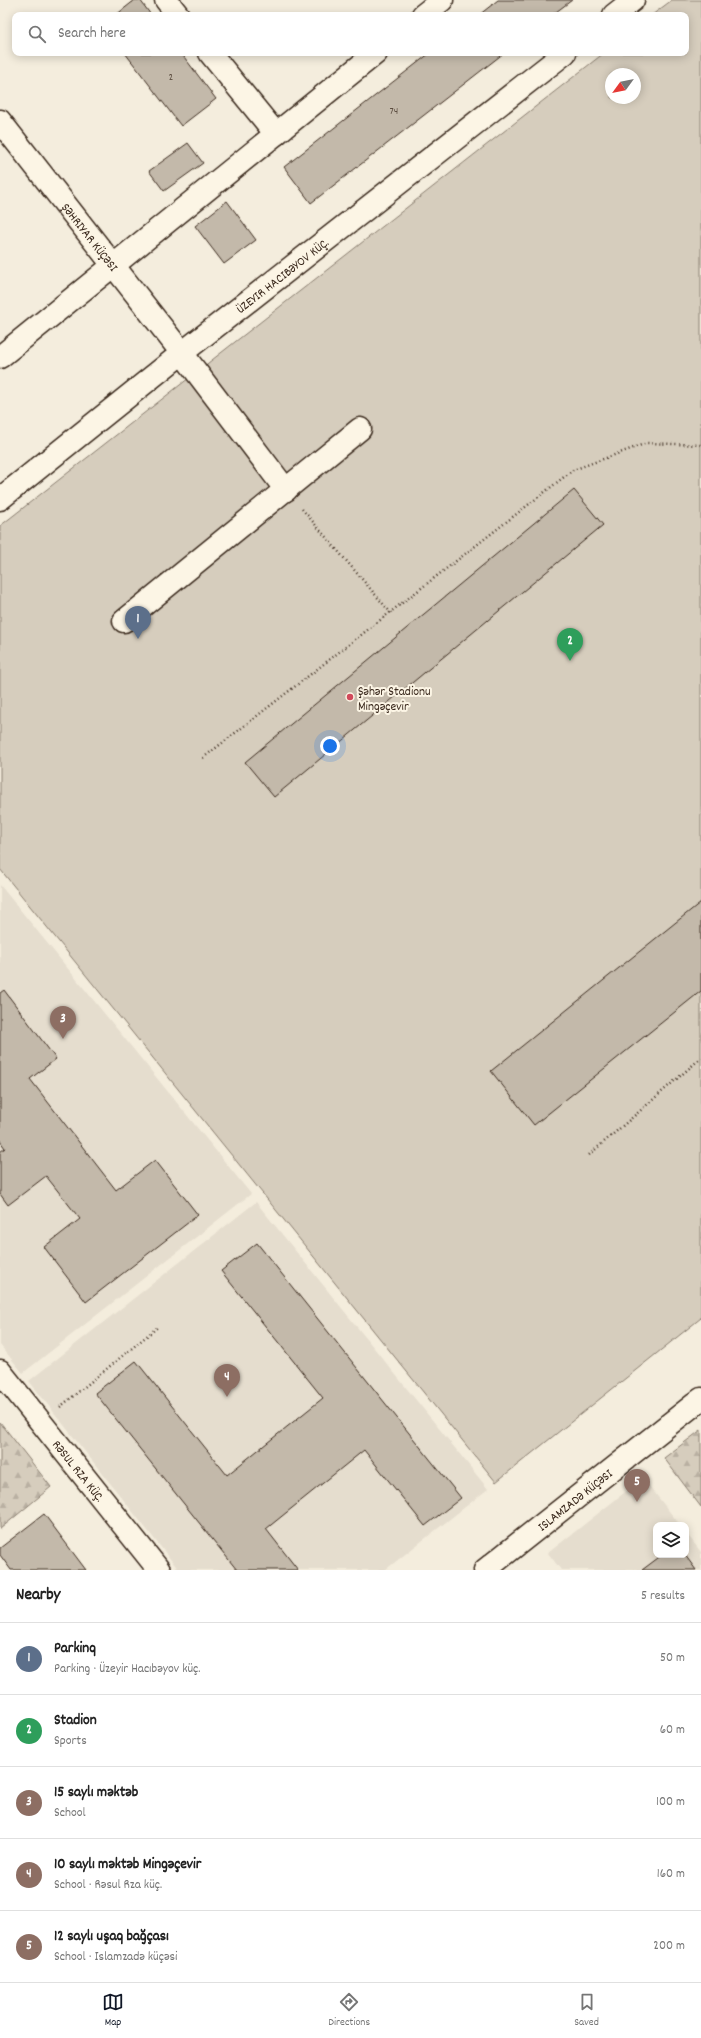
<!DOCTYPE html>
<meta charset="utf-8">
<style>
:root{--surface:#fff;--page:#f6f6f6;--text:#222;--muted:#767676;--line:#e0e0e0;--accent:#111827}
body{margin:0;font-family:Dekko,sans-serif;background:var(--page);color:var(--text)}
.controls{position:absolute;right:12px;bottom:12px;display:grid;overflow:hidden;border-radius:8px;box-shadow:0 2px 10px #0003}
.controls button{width:36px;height:36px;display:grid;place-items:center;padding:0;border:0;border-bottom:1px solid var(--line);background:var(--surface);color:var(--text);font:20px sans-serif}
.compass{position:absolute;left:605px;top:68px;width:36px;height:36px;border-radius:50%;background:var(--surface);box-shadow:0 2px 10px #0003;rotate:237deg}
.you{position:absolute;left:330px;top:746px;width:14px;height:14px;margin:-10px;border:3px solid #fff;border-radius:50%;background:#1a73e8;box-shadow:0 0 0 6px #1a73e833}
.badge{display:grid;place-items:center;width:26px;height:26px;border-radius:50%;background:var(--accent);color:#fff;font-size:13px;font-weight:700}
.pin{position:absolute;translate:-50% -33px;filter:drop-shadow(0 1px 2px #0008)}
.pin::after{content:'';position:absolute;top:21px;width:14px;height:12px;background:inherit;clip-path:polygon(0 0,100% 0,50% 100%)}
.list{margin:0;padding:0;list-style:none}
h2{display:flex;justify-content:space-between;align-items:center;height:52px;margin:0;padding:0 16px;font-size:17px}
h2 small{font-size:13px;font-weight:400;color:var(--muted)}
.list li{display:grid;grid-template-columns:26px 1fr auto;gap:12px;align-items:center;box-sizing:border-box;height:72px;padding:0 16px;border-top:1px solid var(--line)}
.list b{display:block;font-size:15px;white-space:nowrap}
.list p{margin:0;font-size:13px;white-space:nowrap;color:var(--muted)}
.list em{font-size:13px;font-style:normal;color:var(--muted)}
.icon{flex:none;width:22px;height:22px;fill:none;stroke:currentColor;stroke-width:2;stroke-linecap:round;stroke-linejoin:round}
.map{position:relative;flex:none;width:701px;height:1570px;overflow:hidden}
.search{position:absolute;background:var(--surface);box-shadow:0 2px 10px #0003;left:12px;right:12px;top:12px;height:44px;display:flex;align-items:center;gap:10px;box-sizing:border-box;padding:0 14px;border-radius:8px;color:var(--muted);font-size:15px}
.sheet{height:412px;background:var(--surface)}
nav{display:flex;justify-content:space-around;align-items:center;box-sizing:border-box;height:56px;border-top:1px solid var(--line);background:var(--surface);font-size:11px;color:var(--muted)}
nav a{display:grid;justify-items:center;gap:2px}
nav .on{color:var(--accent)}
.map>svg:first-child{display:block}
.built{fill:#e5ddce}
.forest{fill:url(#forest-firs);stroke:#887c6e}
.pitch{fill:#d6cdbd;stroke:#887c6e;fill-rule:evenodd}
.building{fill:#c3b9aa;stroke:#3b2a1e}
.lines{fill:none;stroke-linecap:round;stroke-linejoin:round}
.minor-casing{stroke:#3b2a1e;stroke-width:25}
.path{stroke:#3b2a1e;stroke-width:2.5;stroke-dasharray:1 3;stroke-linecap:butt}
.minor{stroke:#fcf5e5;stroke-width:22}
.poi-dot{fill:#d1495b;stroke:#fcf5e5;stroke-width:1.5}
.labels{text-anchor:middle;stroke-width:4;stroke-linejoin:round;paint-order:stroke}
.number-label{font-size:11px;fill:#5d4e41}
.street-label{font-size:13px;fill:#3b2a1e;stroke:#fcf5e5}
.poi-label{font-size:13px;fill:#3b2a1e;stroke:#fcf5e5;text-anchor:start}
</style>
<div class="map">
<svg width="701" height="1570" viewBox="0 0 701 1570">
<defs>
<pattern id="forest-firs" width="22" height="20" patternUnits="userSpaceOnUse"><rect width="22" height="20" fill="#d6cdbd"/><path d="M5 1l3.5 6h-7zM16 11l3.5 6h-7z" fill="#b9b0a2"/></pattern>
</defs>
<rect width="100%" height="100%" fill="#f4eddd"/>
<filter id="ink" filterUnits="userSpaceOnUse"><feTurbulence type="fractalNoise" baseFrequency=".025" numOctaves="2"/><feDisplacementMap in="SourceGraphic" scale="8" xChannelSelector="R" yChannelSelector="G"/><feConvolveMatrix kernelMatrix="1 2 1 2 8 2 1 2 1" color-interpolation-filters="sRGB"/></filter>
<g filter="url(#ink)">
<path class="built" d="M 0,885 L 251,1194 L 23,1373 L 0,1345 Z
M 256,1202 L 488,1489 L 385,1570 L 179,1570 L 29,1381 Z
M 643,1478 L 680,1525 L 656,1525 L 656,1555 L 686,1555 L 686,1533 L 701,1552 L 701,1570 L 561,1570 L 548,1553 Z"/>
<path class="forest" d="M 0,1422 L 51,1487 L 0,1529 Z
M 701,1430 L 701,1507 L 664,1458 Z"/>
<path class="pitch" d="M 672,0 L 701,0 L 701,1318 L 496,1482 L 0,869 L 0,526 L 604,53 L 686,53 L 686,15 L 652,15 ZM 611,74 L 635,74 L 635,98 L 611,98 Z"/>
<path class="building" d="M 135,0 L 140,0 L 151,15 L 116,15 Z
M 498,0 L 572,0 L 552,15 L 479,15 Z
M 125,53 L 181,53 L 216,99 L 181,126 Z
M 430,53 L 504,53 L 311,203 L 284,167 Z
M 188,143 L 203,163 L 164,191 L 149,171 Z
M 227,201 L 256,240 L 224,264 L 195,226 Z
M 574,490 L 603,525 L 274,797 L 245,762 Z
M 701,902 L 701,991 L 534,1125 L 491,1071 Z
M 4,990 L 56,1059 L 30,1079 L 116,1190 L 155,1160 L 198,1215 L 86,1302 L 44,1247 L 80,1219 L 46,1176 L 8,1205 L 0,1194 L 0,1152 L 5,1148 L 0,1141 L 0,993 Z
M 257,1243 L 461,1498 L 425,1526 L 364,1450 L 266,1529 L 298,1570 L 237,1570 L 95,1393 L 136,1361 L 227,1475 L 323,1398 L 221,1271 Z
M 44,1514 L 86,1570 L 11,1570 L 0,1555 L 0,1548 Z
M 662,1555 L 685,1555 L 696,1570 L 642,1570 Z"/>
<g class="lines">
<defs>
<g id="minor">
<path d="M 166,0 L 178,15"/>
<path d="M 423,15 L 442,0"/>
<path d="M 614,15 L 633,0"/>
<path d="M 210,53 L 276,134"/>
<path id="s1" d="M 0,121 L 182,353 L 286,490"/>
<path d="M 0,357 L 376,53"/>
<path id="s2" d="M 0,499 L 182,353 L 565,53"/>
<path d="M 124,621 L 360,429"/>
<path id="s3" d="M 0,1371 L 159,1570"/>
<path id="s4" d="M 485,1570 L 701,1399"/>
</g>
</defs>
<use href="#minor" class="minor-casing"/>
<path class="path" d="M 302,509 L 391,613
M 203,758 L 573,470 L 647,443 L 701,445
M 589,1155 L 701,1058
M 60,1407 L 159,1326"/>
<use href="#minor" class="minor"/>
</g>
</g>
<circle class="poi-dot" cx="350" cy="697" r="4"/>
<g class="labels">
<g class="number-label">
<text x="171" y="80">2</text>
<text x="394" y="114">74</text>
</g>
<g class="street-label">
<text dy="5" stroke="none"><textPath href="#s1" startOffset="147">ŞƏHRIYAR KÜÇƏSI</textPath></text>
<text dy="5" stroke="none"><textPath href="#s2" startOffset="360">ÜZEYIR HACIBƏYOV KÜÇ.</textPath></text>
<text dy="5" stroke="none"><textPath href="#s3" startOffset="127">RƏSUL RZA KÜÇ.</textPath></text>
<text dy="5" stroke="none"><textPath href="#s4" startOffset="114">ISLAMZADƏ KÜÇƏSI</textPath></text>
</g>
<g class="poi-label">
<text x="358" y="695">Şəhər Stadionu<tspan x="358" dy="15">Mingəçevir</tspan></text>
</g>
</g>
</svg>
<div class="controls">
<button><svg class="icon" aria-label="layers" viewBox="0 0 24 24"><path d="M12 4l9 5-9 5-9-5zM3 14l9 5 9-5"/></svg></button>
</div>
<svg class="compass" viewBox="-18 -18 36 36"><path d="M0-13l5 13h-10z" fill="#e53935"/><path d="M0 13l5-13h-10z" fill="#767676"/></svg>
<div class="you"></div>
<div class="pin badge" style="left:138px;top:639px;background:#5c6f8a">1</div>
<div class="pin badge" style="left:570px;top:661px;background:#2e9e5b">2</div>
<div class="pin badge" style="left:63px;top:1039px;background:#8d6e63">3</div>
<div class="pin badge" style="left:227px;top:1397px;background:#8d6e63">4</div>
<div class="pin badge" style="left:637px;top:1502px;background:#8d6e63">5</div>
<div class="search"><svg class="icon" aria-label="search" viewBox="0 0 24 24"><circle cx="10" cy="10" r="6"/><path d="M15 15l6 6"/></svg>Search here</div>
</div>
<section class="sheet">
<h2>Nearby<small>5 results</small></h2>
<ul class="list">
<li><span class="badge" style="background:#5c6f8a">1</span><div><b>Parkinq</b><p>Parking · Üzeyir Hacıbəyov küç.</p></div><em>50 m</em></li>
<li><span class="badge" style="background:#2e9e5b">2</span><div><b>Stadion</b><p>Sports</p></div><em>60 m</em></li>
<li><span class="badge" style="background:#8d6e63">3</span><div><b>15 saylı məktəb</b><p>School</p></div><em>100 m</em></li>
<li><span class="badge" style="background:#8d6e63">4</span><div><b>10 saylı məktəb Mingəçevir</b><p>School · Rəsul Rza küç.</p></div><em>160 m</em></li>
<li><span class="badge" style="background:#8d6e63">5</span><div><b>12 saylı uşaq bağçası</b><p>School · Islamzadə küçəsi</p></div><em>200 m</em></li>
</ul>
</section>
<nav>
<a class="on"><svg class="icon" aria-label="map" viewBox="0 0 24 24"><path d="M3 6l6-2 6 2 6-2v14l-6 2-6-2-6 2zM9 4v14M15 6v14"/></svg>Map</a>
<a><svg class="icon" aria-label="directions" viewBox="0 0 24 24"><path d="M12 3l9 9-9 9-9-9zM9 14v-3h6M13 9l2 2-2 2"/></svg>Directions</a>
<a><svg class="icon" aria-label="saved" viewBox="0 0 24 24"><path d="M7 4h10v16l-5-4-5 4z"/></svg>Saved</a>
</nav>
